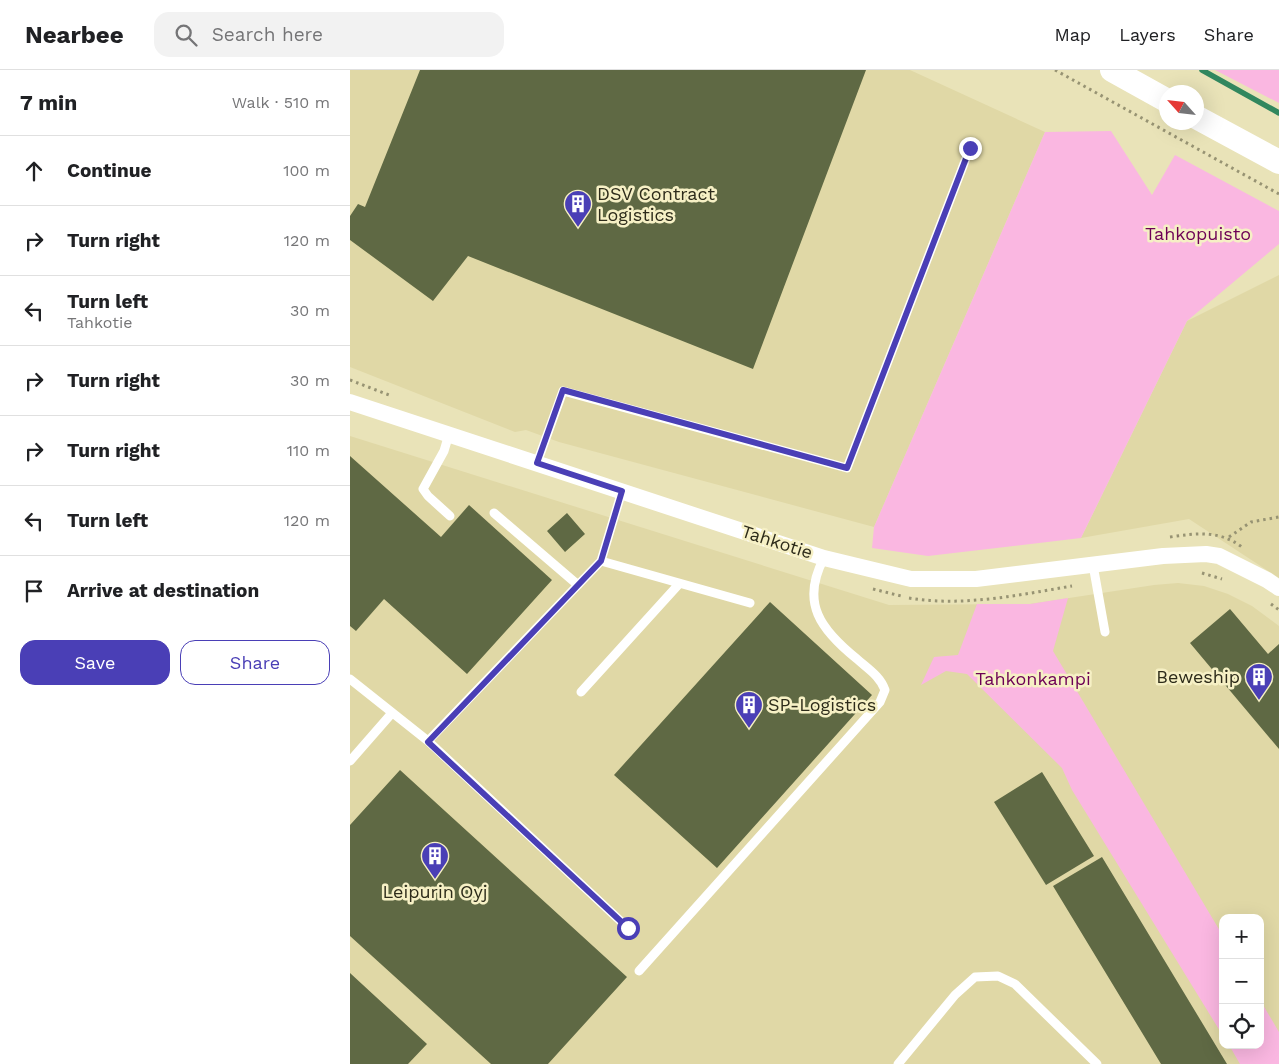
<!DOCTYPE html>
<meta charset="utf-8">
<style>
:root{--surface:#fff;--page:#f2f2f2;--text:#202124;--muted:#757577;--line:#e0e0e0;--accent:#4a3fb6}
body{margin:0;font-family:"Work Sans",sans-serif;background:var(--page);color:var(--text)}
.controls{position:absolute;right:15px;bottom:15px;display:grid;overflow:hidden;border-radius:10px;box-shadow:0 5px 20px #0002}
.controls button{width:45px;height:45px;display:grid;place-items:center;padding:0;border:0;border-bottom:1px solid var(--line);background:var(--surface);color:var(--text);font:25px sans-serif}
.compass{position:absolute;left:809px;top:15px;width:45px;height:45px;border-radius:50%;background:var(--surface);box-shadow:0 5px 20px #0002;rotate:297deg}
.stop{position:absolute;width:15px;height:15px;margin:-11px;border:4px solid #4a3fb6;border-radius:50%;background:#fff}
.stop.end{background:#4a3fb6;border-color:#fff;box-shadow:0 1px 5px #0008}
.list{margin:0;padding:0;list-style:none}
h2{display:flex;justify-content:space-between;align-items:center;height:65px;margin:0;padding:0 20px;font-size:21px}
h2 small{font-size:16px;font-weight:400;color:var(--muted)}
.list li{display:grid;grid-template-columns:32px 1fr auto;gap:15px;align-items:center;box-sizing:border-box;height:70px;padding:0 20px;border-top:1px solid var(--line)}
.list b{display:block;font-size:19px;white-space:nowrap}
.list p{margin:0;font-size:16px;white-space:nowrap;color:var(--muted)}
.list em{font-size:16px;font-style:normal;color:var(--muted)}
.actions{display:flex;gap:10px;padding:15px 20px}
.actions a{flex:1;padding:11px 0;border:1px solid var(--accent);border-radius:15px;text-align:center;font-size:18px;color:var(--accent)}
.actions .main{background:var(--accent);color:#fff}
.icon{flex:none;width:28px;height:28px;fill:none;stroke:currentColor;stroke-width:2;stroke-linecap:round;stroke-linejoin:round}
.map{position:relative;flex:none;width:929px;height:994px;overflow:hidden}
header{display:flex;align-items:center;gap:30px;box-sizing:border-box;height:70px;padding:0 25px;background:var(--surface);border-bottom:1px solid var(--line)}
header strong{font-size:24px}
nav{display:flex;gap:28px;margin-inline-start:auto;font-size:18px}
.search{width:350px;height:45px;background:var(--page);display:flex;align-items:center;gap:12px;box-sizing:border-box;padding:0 18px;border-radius:15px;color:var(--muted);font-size:19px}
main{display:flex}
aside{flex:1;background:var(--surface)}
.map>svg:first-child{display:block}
.built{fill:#e0d8a6;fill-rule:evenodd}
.green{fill:#fab7e1}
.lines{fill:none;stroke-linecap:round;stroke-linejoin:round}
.stream{stroke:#31875e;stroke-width:5.5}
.building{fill:#5f6944}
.path{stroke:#979373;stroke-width:3;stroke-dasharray:2.5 4;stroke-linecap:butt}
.lane{stroke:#fff;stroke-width:9}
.street{stroke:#fff;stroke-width:16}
.secondary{stroke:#fff;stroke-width:24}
.route{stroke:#4a3fb6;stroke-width:6}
.labels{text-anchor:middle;stroke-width:5;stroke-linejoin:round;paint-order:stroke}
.poi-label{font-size:18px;fill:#2d2b1a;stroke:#f6f0c5;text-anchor:start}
.park-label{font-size:18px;fill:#6d0055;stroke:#f6f0c5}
.street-label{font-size:18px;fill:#2d2b1a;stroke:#f6f0c5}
</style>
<header>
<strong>Nearbee</strong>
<div class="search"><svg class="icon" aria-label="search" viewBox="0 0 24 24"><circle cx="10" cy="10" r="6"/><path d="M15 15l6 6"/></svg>Search here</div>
<nav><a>Map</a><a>Layers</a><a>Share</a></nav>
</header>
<main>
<aside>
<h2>7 min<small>Walk · 510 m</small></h2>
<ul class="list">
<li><svg class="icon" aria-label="ahead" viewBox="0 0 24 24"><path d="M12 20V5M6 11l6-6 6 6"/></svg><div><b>Continue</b></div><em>100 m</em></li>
<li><svg class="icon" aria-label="right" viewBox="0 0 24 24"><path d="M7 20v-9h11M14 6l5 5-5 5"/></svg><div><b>Turn right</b></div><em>120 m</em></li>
<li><svg class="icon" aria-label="left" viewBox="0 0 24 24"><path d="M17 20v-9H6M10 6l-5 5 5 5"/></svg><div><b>Turn left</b><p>Tahkotie</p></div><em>30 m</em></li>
<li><svg class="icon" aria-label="right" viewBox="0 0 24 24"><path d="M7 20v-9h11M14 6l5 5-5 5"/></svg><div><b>Turn right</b></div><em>30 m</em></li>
<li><svg class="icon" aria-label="right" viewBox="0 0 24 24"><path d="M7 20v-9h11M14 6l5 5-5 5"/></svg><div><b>Turn right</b></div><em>110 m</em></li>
<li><svg class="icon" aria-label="left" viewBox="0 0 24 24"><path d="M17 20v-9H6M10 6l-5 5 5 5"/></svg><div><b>Turn left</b></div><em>120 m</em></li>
<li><svg class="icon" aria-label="arrive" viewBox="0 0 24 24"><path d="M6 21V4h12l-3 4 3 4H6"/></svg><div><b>Arrive at destination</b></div></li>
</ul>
<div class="actions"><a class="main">Save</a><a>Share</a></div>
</aside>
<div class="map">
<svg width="929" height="994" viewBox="0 0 929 994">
<rect width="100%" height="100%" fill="#e9e3b8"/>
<path class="built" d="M 0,0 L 560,0 L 695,62 L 524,457 L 209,372 L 176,360 L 165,362 L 0,297 Z
M 929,205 L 929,508 L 839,449 L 731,468 L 837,251 Z
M 0,366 L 539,535 L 680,534 L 804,515 L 828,513 L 854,516 L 878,524 L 902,536 L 929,556 L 929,994 L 0,994 ZM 873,848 L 910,848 L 910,975 L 873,975 Z"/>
<path class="green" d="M 865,0 L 929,0 L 929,33 Z
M 761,61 L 802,125 L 825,85 L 929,141 L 929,174 L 837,251 L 731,468 L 578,486 L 522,478 L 524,457 L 695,62 Z
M 718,528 L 703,581 L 873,866 L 873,966 L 722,720 L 712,698 L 617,604 L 596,601 L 571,615 L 584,587 L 608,585 L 627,534 L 680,534 Z
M 910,930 L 929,962 L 929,994 L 890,994 L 879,975 L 910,975 Z"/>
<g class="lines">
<path class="stream" d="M 852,0 L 929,43"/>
</g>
<path class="building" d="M 70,0 L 516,0 L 403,299 L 118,186 L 83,231 L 0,170 L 0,146 L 8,134 L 15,137 Z
M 0,386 L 91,467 L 119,435 L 202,510 L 117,604 L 34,529 L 6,561 L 0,556 Z
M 217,443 L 235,464 L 215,482 L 197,461 Z
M 420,532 L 522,625 L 367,798 L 264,705 Z
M 880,539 L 918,584 L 929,574 L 929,679 L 840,573 Z
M 50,700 L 277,907 L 198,994 L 141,994 L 0,866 L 0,755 Z
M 692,702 L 744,786 L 696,815 L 644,732 Z
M 752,787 L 877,994 L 811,994 L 703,816 Z
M 0,903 L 77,974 L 58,994 L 0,994 Z"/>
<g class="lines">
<path class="path" d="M 705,0 L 929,124
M 0,310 L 39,325
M 820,467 C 847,463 869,460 892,477
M 879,467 L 901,452 L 929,447
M 852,503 L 872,509
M 523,519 L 551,526
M 559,528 C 613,537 669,525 722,516
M 921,534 L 929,540"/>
<path class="lane" d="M 99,364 L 94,381 L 73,419 L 78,426 L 100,446
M 187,393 L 213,321 L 497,398 L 620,78
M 272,421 L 251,491 L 78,671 L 278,858
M 144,443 L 228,515
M 251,491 L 400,533
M 743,495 L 755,562
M 0,609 L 78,671
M 231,622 L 329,514
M 0,691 L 42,643
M 289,901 L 530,632 L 535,620 C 530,606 518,599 507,589 C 471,560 450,533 474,488
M 548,994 L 605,925 L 625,907 L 648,906 L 665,914 L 747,994"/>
<path class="street" d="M 0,332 L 474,488 L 561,509 L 626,509 L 813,486 L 856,484 L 869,486 L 917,510 L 929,518"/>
<path class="secondary" d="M 762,0 L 816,30
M 846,47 L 929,92"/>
</g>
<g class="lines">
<path class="route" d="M 278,858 L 78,672 L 251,491 L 272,421 L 187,393 L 213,320 L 497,398 L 620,78"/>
</g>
<defs>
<symbol id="building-pin" viewBox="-11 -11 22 30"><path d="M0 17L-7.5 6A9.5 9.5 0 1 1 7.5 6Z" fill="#4a3fb6" stroke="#f6f0c5"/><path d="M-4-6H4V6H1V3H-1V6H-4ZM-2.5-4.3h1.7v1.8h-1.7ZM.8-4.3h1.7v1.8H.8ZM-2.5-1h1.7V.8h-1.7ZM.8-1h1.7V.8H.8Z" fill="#fff"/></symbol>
</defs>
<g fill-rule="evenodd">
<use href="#building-pin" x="212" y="118" width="32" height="43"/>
<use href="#building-pin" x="893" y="591" width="32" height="43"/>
<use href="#building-pin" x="383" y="619" width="32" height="43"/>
<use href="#building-pin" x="69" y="770" width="32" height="43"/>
</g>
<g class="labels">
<g class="poi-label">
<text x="247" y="130">DSV Contract<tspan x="247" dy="21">Logistics</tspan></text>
<text x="890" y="613" text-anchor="end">Beweship</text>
<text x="418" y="641">SP-Logistics</text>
<text x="85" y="828" text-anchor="middle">Leipurin Oyj</text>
</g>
<g class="park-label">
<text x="848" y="170">Tahkopuisto</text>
<text x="683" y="615">Tahkonkampi</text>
</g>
<g class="street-label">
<text transform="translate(427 472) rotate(18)" y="6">Tahkotie</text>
</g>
</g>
</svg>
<div class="controls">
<button>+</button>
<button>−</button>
<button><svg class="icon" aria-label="locate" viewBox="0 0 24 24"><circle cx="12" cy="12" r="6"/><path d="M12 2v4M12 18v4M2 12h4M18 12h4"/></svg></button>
</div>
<svg class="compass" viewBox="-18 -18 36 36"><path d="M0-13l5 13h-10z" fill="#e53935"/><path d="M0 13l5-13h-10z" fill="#757577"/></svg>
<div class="stop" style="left:278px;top:858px"></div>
<div class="stop end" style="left:620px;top:78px"></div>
</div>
</main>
